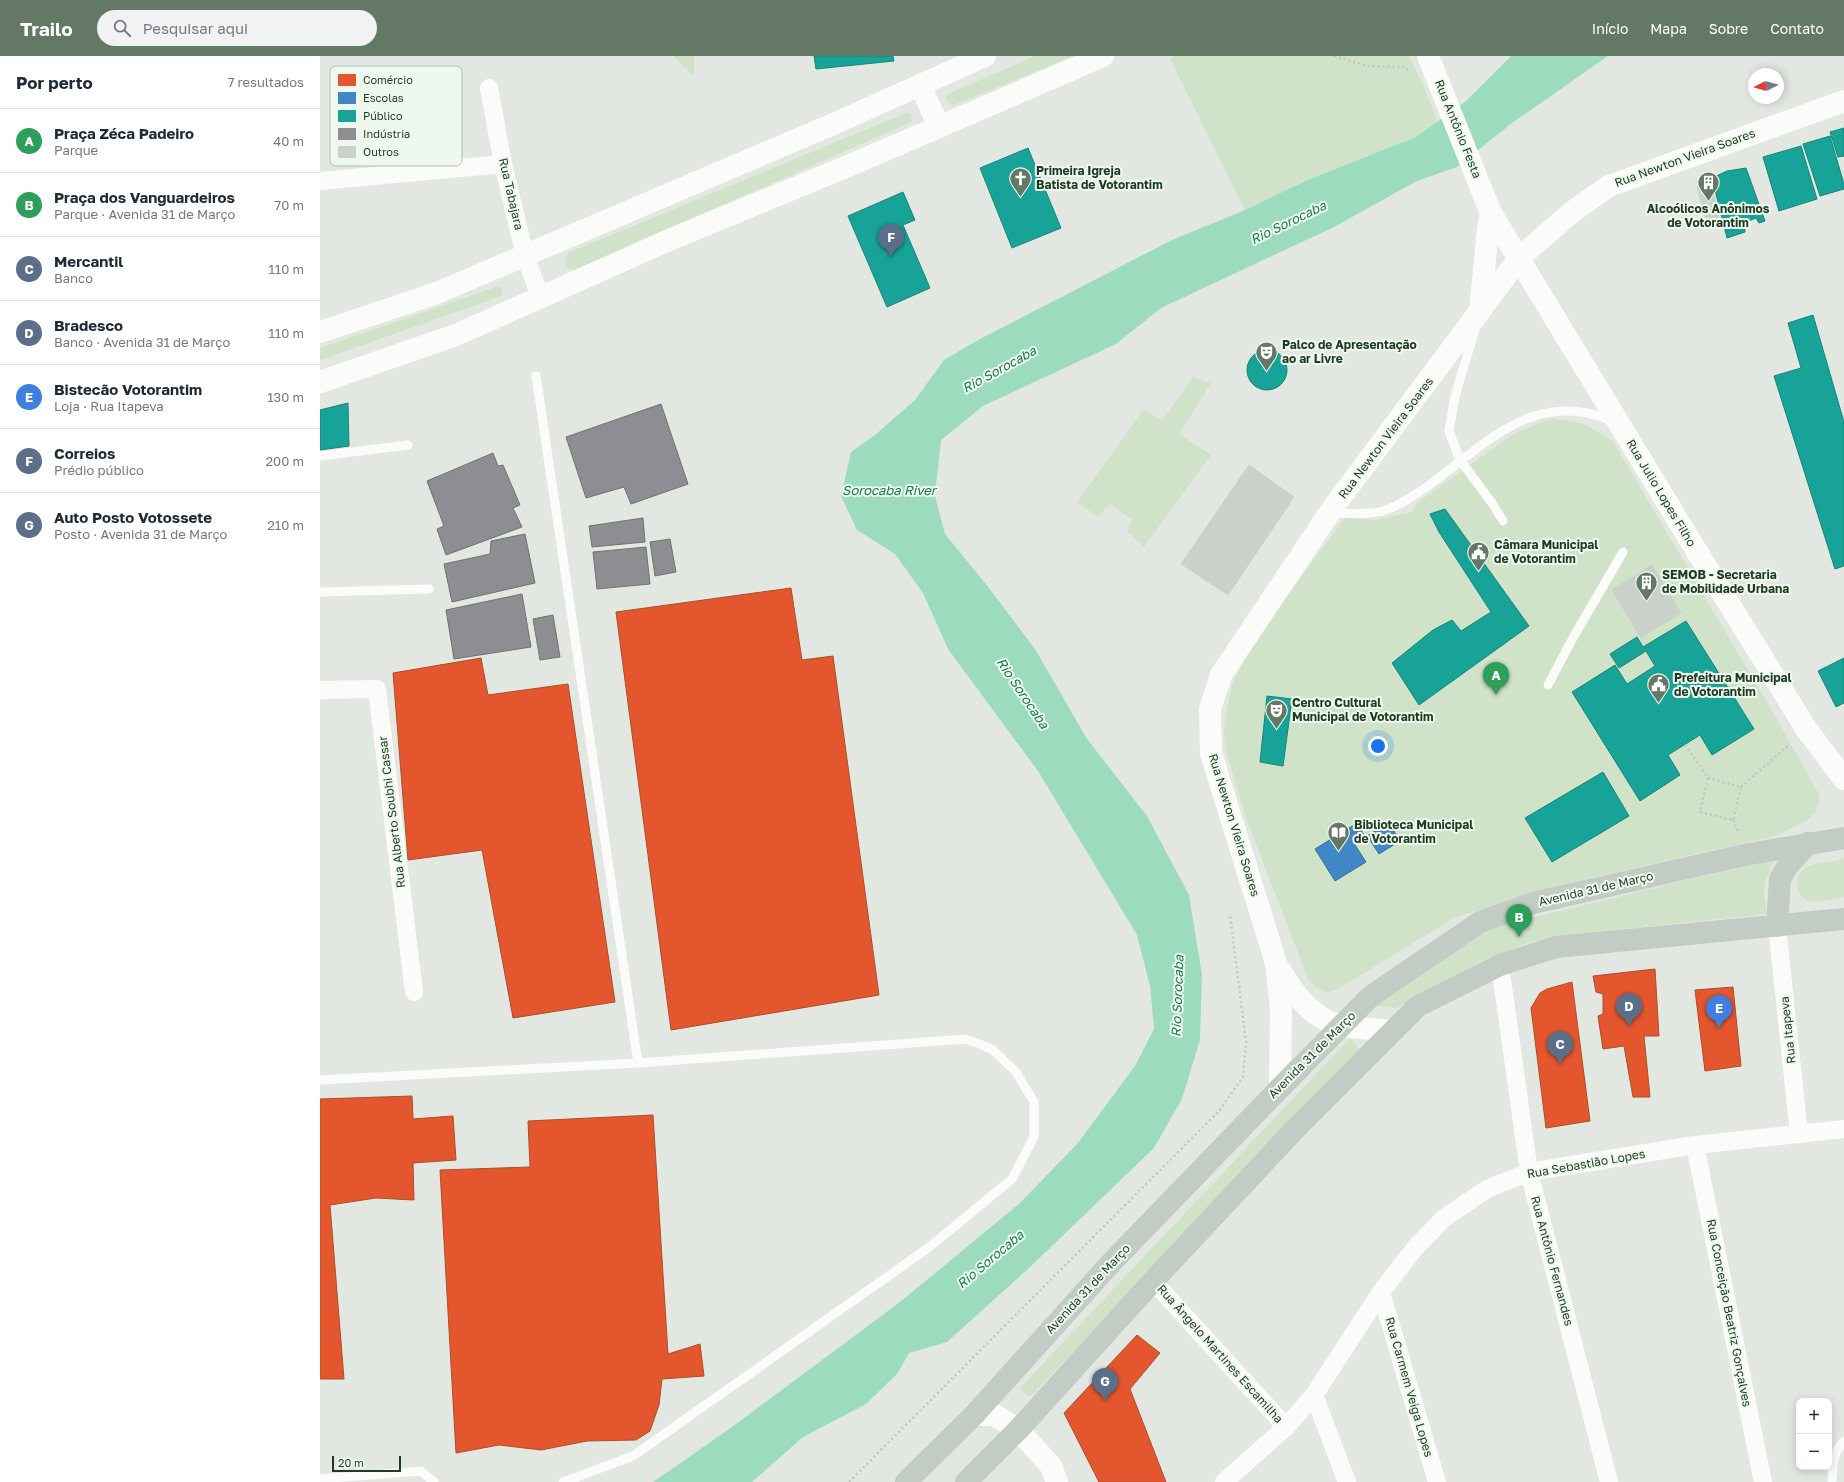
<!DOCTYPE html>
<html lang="pt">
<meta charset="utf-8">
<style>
:root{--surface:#fff;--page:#f2f2f3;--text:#1f2937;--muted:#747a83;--line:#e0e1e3;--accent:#637865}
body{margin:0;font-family:"Golos Text",sans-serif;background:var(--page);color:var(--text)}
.controls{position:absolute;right:12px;bottom:12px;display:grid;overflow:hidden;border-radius:8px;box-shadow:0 2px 10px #0003}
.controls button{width:36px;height:36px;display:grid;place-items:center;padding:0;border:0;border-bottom:1px solid var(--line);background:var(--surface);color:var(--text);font:20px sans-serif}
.compass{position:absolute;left:1428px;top:12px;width:36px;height:36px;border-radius:50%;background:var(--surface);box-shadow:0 2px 10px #0003;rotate:264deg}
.scale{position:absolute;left:12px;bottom:10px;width:69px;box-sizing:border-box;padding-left:4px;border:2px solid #1e3c22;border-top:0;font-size:11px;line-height:14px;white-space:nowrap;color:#1e3c22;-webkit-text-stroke:3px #eff8ef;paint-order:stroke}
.you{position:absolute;left:1058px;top:690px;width:14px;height:14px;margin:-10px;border:3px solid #fff;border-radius:50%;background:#1a73e8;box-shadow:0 0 0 6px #1a73e833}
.badge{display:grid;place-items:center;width:26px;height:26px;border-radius:50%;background:var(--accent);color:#fff;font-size:13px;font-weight:700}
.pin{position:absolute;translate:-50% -33px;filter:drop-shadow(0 1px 2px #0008)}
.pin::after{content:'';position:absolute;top:21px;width:14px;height:12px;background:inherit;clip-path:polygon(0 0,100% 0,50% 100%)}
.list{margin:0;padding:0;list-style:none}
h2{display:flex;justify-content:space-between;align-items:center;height:52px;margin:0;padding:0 16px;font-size:17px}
h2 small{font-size:13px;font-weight:400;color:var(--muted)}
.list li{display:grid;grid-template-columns:26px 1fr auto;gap:12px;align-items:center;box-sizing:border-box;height:64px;padding:0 16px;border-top:1px solid var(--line)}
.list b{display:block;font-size:15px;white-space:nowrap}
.list p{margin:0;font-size:13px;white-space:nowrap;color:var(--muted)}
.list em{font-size:13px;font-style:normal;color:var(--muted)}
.icon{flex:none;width:22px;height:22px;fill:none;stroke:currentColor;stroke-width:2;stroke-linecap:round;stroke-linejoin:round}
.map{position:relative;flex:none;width:1524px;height:1426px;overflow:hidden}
header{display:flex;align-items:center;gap:24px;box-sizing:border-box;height:56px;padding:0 20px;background:var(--accent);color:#fff}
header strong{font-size:19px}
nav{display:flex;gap:22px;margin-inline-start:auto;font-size:14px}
.search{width:280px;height:36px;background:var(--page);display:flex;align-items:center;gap:10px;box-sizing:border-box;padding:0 14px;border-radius:22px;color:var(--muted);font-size:15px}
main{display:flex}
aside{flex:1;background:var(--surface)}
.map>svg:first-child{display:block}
.green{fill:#d0e3c8}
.water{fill:#9ddbbf}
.shops{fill:#e4572e;stroke:#a94f2a}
.schools{fill:#3f88c5;stroke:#357194}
.public{fill:#17a398;stroke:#198475}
.industry{fill:#8d8d92;stroke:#6c7570}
.building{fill:#cad1ca;stroke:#cad1ca}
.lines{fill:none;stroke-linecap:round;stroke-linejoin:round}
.path{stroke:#bfc8bf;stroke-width:2.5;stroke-dasharray:2 3;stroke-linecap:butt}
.service{stroke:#fbfcfa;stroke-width:9}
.minor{stroke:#fbfcfa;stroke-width:18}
.tertiary{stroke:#fbfcfa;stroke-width:22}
.secondary{stroke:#fbfcfa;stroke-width:22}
.trunk{stroke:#c2ccc4;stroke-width:22}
.labels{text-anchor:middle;stroke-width:4;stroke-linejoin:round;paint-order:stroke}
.street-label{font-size:12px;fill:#1e3c22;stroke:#eff8ef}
.poi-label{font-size:12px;font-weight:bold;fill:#1e3c22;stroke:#eff8ef;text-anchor:start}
.water-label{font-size:13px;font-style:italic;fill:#137d50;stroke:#eff8ef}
.key{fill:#eff8ef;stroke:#b0c0b2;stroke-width:1}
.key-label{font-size:11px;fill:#1e3c22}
</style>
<header>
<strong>Trailo</strong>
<div class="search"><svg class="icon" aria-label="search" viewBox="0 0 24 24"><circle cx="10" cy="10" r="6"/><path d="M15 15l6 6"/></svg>Pesquisar aqui</div>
<nav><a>Início</a><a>Mapa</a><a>Sobre</a><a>Contato</a></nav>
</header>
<main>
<aside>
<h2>Por perto<small>7 resultados</small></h2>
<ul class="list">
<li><span class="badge" style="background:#2e9e5b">A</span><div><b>Praça Zéca Padeiro</b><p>Parque</p></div><em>40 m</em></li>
<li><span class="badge" style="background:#2e9e5b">B</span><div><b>Praça dos Vanguardeiros</b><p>Parque · Avenida 31 de Março</p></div><em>70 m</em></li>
<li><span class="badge" style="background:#5c6f8a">C</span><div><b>Mercantil</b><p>Banco</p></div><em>110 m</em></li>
<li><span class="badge" style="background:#5c6f8a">D</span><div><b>Bradesco</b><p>Banco · Avenida 31 de Março</p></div><em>110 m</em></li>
<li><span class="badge" style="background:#3f7fe0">E</span><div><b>Bistecão Votorantim</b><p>Loja · Rua Itapeva</p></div><em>130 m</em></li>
<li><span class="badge" style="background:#5c6f8a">F</span><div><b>Correios</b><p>Prédio público</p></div><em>200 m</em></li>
<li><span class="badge" style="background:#5c6f8a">G</span><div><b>Auto Posto Votossete</b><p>Posto · Avenida 31 de Março</p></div><em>210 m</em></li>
</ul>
</aside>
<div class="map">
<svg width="1524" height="1426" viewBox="0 0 1524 1426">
<rect width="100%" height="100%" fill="#e2e8e1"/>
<path class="green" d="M 353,0 L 374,0 L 374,20 Z
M 715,0 L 754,0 L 636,48 L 632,49 L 627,46 L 626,40 L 630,37 Z
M 855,0 L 1089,0 L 1103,29 L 1118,66 L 1096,81 L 925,154 L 850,3 Z
M 586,57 L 590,57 L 592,65 L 589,67 L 255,214 L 249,213 L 245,208 L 246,201 L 250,196 Z
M 176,231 L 181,231 L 182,239 L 179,241 L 0,304 L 0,292 Z
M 873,321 L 891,327 L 859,378 L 891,399 L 824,491 L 807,475 L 812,464 L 790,448 L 778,461 L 757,446 L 824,353 L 842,365 Z
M 1232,362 L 1264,368 L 1293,385 L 1454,658 L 1500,740 L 1496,756 L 1486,765 L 1455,780 L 1271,822 L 1136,861 L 1016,934 L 1006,937 L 995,931 L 988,923 L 926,762 L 907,698 L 904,676 L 907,652 L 913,626 L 927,599 L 964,544 L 1025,462 L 1056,464 L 1092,456 L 1097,447 L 1193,378 Z
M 1524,802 L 1524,841 C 1515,842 1497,847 1489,845 C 1475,842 1474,819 1485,812 C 1496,804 1512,808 1524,802 Z
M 1455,803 C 1444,826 1442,832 1447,858 L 1273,876 L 1210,886 L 1163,904 L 1076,952 L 1054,950 L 1124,897 L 1181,869 Z
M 1030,982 L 1043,997 L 710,1341 L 699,1333 Z"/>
<path class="water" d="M 1191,0 L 1288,0 L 1192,67 L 1137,111 L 1097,125 L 1014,171 L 841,252 L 796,288 L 663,350 L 621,384 L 615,440 L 625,478 L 669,532 L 715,593 L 767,683 L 827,760 L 869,839 L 882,919 L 880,984 L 862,1043 L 834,1092 L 708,1213 L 627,1286 L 589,1297 L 577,1318 L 546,1348 L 483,1381 L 432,1426 L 333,1426 L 412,1371 L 580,1246 L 699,1148 L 758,1087 L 815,1010 L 834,973 L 830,930 L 817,879 L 718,715 L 628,593 L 603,537 L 575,498 L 537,474 L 521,440 L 531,396 L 555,379 L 595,344 L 624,304 L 658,284 L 852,184 L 925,154 L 988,124 L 1096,81 L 1146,45 Z"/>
<path class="shops" d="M 471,532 L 482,604 L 513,600 L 559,939 L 351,974 L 296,556 Z
M 161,602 L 168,639 L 248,628 L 295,946 L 193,962 L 162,794 L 88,804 L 73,617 Z
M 1335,913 L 1339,980 L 1324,980 L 1330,1041 L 1313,1041 L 1304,990 L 1283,993 L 1278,960 L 1283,958 L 1283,938 L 1276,936 L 1273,920 Z
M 1252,926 L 1270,1065 L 1226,1072 L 1211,952 L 1220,937 L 1227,933 Z
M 1413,931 L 1421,1010 L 1385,1015 L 1375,934 Z
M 92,1040 L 93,1063 L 133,1060 L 136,1104 L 93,1107 L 94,1144 L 56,1142 L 10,1149 L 24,1323 L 0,1323 L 0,1043 Z
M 333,1059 L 348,1298 L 380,1288 L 384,1320 L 342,1323 L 339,1349 L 330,1375 L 316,1384 L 267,1385 L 221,1394 L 179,1389 L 136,1397 L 120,1114 L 210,1111 L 208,1065 Z
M 817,1279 L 840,1297 L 810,1333 L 846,1426 L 779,1426 L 744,1357 Z"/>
<path class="schools" d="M 1037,767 L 1045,781 L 1069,767 L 1080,785 L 1059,798 L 1048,781 L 1035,789 L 1046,806 L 1015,825 L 995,793 Z"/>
<path class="public" d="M 494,0 L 573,0 L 574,5 L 496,13 Z
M 1524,72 L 1524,100 L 1518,101 L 1510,76 Z
M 1510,80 L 1524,128 L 1524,133 L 1500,140 L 1483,88 Z
M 1481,90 L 1497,143 L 1459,155 L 1443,101 Z
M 708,92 L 741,172 L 692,192 L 660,112 Z
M 1426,112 L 1445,165 L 1439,167 L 1436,162 L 1424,167 L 1425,176 L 1407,182 L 1392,122 L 1407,115 Z
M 583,136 L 595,164 L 583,169 L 610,232 L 567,251 L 528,160 Z
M 1493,259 L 1524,366 L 1524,510 L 1515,513 L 1454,320 L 1481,312 L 1468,267 Z
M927 314a20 20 0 1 1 40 0a20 20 0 1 1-40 0Z
M 28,347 L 29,390 L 0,394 L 0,354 Z
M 1125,453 L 1209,570 L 1099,649 L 1072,607 L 1113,574 L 1132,564 L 1141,575 L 1171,556 L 1119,476 L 1110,458 Z
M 1366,565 L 1434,673 L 1392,699 L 1380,679 L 1348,699 L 1360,719 L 1320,745 L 1252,636 L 1295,609 L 1307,628 L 1335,610 L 1326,595 L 1299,612 L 1290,598 L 1317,581 L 1323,591 Z
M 1524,602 L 1524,647 L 1516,651 L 1498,615 Z
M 947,640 L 972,643 L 963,710 L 940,706 Z
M 1283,716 L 1309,760 L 1232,806 L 1205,762 Z"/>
<path class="industry" d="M 341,348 L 368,428 L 311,448 L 304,431 L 266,442 L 246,381 Z
M 173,397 L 178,410 L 183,409 L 200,449 L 193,452 L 202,471 L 126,499 L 117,473 L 124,470 L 107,425 Z
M 323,462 L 325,486 L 272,491 L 269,470 Z
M 205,478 L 215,527 L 132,546 L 124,508 L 170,498 L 171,485 Z
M 350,483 L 356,516 L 335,520 L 330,486 Z
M 326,491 L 330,528 L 277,533 L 273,496 Z
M 202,538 L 211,591 L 134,603 L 126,554 Z
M 233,559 L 240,601 L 220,604 L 213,563 Z"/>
<path class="building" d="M 1391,128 L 1399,161 L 1386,165 L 1377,131 Z
M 929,409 L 974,441 L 908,539 L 861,508 Z
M 1332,509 L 1361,557 L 1321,582 L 1292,534 Z"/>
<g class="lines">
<path class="path" d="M 1014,0 L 1048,10 L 1085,11 L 1088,14
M 1365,689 L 1388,722
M 1388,722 L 1421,731 L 1413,764 L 1380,756 Z
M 1421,731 L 1469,689
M 1413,764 L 1419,778
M 529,1426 L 899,1055 L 923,1021 L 926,986 L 910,859"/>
<path class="service" d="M 1155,274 L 1135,340 L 1129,375 L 1140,404 L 1172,447 L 1183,465
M 216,320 L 318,1007
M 0,400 L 88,389
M 1011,457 C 1030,457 1053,460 1071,452 C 1147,417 1197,324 1293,365
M 0,536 L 109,533
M 1228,629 L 1254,580 L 1303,496
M 0,1024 L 318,1007 L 646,983 L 672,993 L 696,1016 L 714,1046 L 714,1081 L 692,1123 L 608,1192 L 313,1400 L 243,1426
M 0,1423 L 101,1415 L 114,1426
M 1512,1424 C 1513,1408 1512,1398 1524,1385"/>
<path class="minor" d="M 169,32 L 183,108 L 205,200 L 221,242
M 0,125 L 183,108
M 0,634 L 57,633 L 94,936
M 1457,870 L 1479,1078
M 1180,909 L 1209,1116 L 1289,1426
M 1375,1089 L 1443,1426
M 833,1225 L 966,1371
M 1061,1236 L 1117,1426
M 994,1339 L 1027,1426
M 904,1426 L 966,1371 L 994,1339 L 1061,1236 L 1095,1192 L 1124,1162 L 1167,1133 L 1209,1116 L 1375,1089 L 1524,1073"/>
<path class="tertiary" d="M 1200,201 L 1252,156 L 1289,130 L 1524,45"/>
<path class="secondary" d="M 1108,0 L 1171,157 L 1379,499 L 1487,674 L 1524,723
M 600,29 L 619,71
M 1160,255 L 1168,173 L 1171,157
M 0,276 L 117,237 L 518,66 L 665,0
M 0,326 L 136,279 L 349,184 L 533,108 L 783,0
M 960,914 C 973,937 994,965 1023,970 C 1039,973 1056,973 1073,975
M 960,1032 L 961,953 L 956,907 L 891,697 L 890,653 L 901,619 L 1012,453 L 1200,201
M 654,1359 L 675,1359 L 698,1374 L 731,1410 L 737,1426"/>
<path class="trunk" d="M 1457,870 L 1460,823 L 1467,811 L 1488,787
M 586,1426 L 654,1359 L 791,1207 L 960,1032 L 1050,941 L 1076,923 L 1160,866 L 1213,847 L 1429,798 L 1524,782
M 646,1426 L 698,1374 L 833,1225 L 978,1070 L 1098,950 L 1180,909 L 1236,891 L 1524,863"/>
</g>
<defs>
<symbol id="church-pin" viewBox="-11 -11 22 30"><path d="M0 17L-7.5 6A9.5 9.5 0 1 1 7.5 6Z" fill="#637865" stroke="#eff8ef"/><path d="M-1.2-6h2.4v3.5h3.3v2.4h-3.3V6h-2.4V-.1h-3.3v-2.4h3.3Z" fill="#fff"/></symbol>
<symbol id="building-pin" viewBox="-11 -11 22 30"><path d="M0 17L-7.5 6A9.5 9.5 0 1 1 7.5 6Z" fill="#637865" stroke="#eff8ef"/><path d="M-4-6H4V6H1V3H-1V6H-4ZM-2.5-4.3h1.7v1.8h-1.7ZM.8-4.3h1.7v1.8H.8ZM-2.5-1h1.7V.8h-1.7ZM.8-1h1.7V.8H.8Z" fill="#fff"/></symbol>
<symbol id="theatre-pin" viewBox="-11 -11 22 30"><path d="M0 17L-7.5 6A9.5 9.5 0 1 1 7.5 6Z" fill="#637865" stroke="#eff8ef"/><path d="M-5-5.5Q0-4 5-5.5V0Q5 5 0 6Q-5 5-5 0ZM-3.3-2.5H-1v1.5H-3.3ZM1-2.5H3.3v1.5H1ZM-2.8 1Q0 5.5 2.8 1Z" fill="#fff"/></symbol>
<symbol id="civic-pin" viewBox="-11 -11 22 30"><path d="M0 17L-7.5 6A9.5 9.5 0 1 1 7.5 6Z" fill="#637865" stroke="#eff8ef"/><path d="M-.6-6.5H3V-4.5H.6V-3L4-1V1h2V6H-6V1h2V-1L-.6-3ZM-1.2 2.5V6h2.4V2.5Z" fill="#fff"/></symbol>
<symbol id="library-pin" viewBox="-11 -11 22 30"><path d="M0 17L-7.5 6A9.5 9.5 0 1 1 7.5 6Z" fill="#637865" stroke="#eff8ef"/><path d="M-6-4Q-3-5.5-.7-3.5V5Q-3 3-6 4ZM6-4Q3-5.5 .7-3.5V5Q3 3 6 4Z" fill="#fff"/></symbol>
</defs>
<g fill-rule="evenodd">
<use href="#church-pin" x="688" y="110" width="25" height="34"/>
<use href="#building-pin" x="1376" y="114" width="25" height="34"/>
<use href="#theatre-pin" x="934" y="284" width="25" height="34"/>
<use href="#civic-pin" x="1146" y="484" width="25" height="34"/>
<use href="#building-pin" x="1314" y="514" width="25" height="34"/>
<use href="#civic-pin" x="1326" y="616" width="25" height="34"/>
<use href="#theatre-pin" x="944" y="642" width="25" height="34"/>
<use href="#library-pin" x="1006" y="764" width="25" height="34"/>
</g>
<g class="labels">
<g class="street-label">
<text transform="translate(1138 73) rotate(68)" y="4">Rua Antônio Festa</text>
<text transform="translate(1365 102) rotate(-20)" y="4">Rua Newton Vieira Soares</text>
<text transform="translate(191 138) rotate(77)" y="4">Rua Tabajara</text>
<text transform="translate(1066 382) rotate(-53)" y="4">Rua Newton Vieira Soares</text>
<text transform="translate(1341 437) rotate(59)" y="4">Rua Julio Lopes Filho</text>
<text transform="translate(72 756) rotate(-97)" y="4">Rua Alberto Soubhi Cassar</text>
<text transform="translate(914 769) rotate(73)" y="4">Rua Newton Vieira Soares</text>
<text transform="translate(1276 833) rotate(-13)" y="4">Avenida 31 de Março</text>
<text transform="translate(1468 974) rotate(-96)" y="4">Rua Itapeva</text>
<text transform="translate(992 999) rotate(-45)" y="4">Avenida 31 de Março</text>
<text transform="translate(1266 1108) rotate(-10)" y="4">Rua Sebastião Lopes</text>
<text transform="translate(1232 1205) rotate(75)" y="4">Rua Antônio Fernandes</text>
<text transform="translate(768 1233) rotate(-47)" y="4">Avenida 31 de Março</text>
<text transform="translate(1409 1257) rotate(79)" y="4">Rua Conceição Beatriz Gonçalves</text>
<text transform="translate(900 1298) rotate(48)" y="4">Rua Ângelo Martines Escamilha</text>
<text transform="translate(1089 1331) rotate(74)" y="4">Rua Carmem Veiga Lopes</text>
</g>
<g class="poi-label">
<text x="716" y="119">Primeira Igreja<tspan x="716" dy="14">Batista de Votorantim</tspan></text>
<text x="1388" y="157" text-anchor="middle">Alcoólicos Anônimos<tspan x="1388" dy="14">de Votorantim</tspan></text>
<text x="962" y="293">Palco de Apresentação<tspan x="962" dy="14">ao ar Livre</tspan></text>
<text x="1174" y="493">Câmara Municipal<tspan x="1174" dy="14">de Votorantim</tspan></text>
<text x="1342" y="523">SEMOB - Secretaria<tspan x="1342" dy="14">de Mobilidade Urbana</tspan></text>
<text x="1354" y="626">Prefeitura Municipal<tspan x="1354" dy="14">de Votorantim</tspan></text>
<text x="972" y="651">Centro Cultural<tspan x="972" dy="14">Municipal de Votorantim</tspan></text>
<text x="1034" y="773">Biblioteca Municipal<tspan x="1034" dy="14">de Votorantim</tspan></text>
</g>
<g class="water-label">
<text transform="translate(968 166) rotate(-26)" y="5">Rio Sorocaba</text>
<text transform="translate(679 313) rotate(-29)" y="5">Rio Sorocaba</text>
<text x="569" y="439">Sorocaba River</text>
<text transform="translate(703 637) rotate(56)" y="5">Rio Sorocaba</text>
<text transform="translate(857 940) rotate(-88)" y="5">Rio Sorocaba</text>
<text transform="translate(670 1203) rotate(-40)" y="5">Rio Sorocaba</text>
</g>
</g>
<rect x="10" y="10" width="132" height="100" rx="6" class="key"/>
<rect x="18" y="18" width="18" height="12" fill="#e4572e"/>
<rect x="18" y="36" width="18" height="12" fill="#3f88c5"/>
<rect x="18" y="54" width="18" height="12" fill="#17a398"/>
<rect x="18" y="72" width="18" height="12" fill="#8d8d92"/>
<rect x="18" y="90" width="18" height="12" fill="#cad1ca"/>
<g class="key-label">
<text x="43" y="28">Comércio</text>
<text x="43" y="46">Escolas</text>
<text x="43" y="64">Público</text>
<text x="43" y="82">Indústria</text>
<text x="43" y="100">Outros</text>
</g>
</svg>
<div class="controls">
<button>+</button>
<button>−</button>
</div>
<svg class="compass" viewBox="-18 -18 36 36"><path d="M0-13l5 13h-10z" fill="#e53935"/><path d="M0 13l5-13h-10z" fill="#747a83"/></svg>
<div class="scale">20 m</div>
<div class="you"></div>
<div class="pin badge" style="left:1176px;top:639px;background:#2e9e5b">A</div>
<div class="pin badge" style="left:1199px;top:881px;background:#2e9e5b">B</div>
<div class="pin badge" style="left:1240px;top:1008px;background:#5c6f8a">C</div>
<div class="pin badge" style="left:1309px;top:970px;background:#5c6f8a">D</div>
<div class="pin badge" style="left:1399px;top:972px;background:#3f7fe0">E</div>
<div class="pin badge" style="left:571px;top:201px;background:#5c6f8a">F</div>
<div class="pin badge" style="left:785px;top:1345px;background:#5c6f8a">G</div>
</div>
</main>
